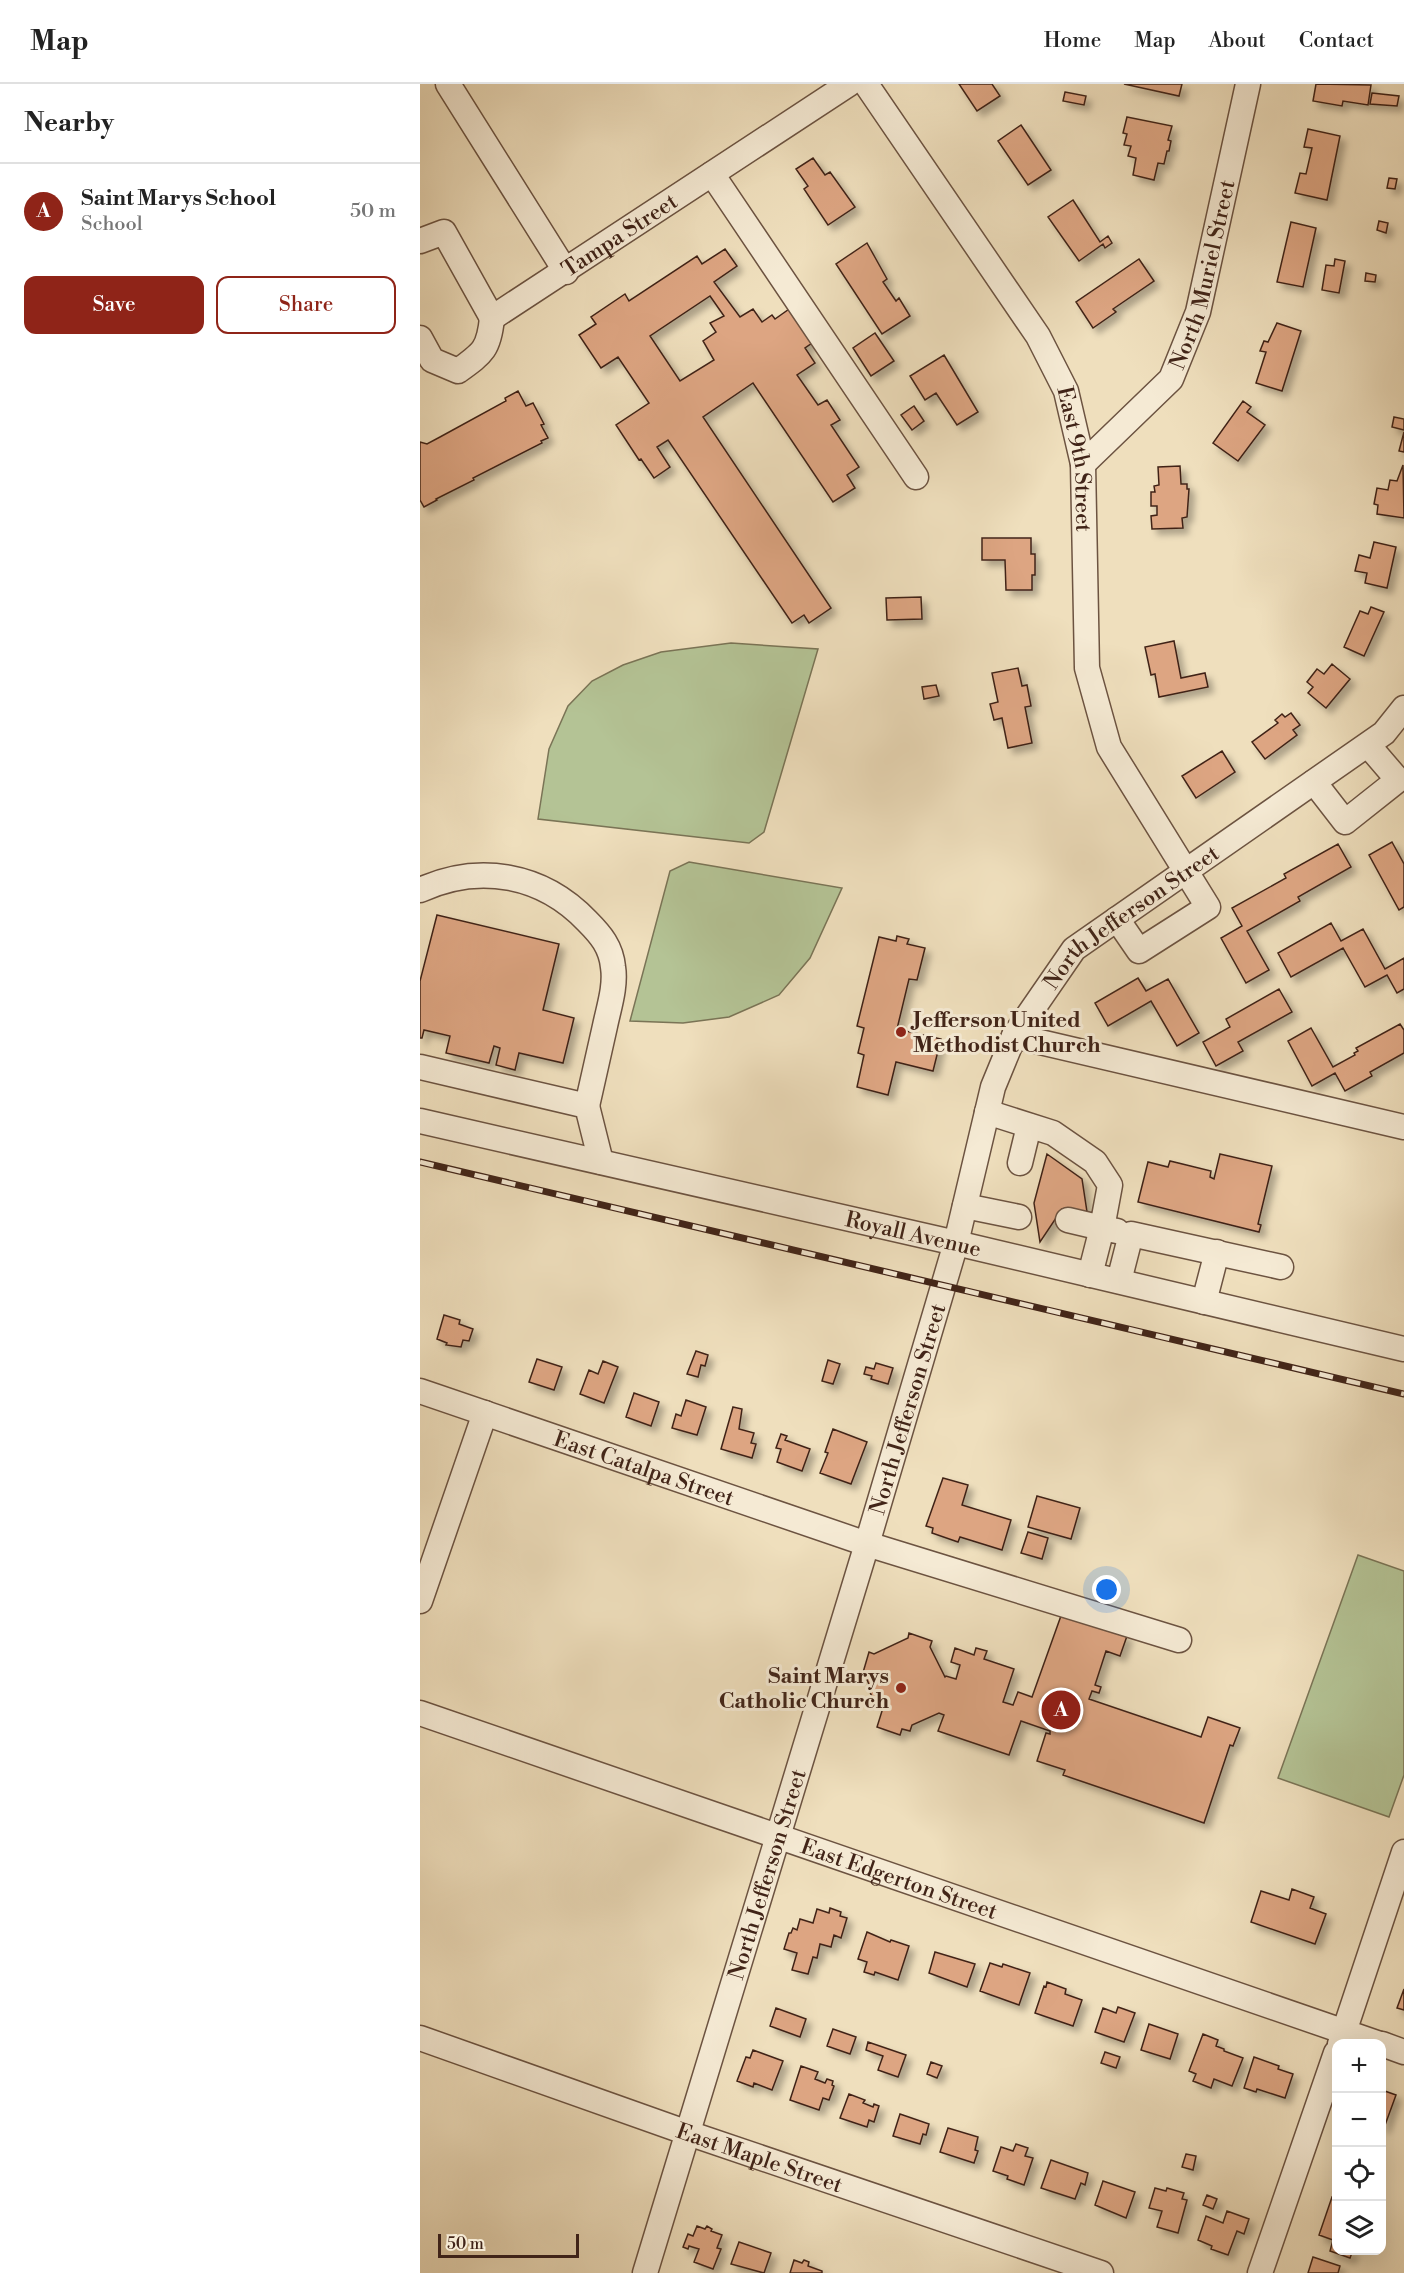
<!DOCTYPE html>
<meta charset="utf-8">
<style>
:root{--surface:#fff;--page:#f2f2f2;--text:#222;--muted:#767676;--line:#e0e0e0;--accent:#8f2418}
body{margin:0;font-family:"Libre Bodoni",serif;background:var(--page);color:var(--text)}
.controls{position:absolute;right:18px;bottom:18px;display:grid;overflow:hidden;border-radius:12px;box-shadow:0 6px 24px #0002}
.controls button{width:54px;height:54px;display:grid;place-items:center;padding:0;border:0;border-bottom:2px solid var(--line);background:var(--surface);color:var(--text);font:30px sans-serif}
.scale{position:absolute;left:18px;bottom:15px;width:141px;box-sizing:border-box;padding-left:6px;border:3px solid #412418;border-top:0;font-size:16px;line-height:21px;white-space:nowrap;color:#412418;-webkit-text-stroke:4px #f5ead4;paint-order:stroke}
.you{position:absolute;left:687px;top:1506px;width:21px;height:21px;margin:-15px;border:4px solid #fff;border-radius:50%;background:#1a73e8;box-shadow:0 0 0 9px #1a73e833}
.badge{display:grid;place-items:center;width:39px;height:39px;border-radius:50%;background:var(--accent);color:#fff;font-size:20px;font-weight:700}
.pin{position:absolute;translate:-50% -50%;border:3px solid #fff;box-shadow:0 2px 6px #0006}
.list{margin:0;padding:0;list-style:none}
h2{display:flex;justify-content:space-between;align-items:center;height:78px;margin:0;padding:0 24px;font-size:26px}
h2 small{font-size:20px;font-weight:400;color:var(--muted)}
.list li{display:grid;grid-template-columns:39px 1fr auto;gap:18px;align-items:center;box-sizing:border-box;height:96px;padding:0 24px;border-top:2px solid var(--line)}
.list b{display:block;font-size:22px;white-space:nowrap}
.list p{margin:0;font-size:20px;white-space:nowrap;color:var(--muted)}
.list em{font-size:20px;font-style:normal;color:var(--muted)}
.actions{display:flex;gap:12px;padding:18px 24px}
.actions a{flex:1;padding:14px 0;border:2px solid var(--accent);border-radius:12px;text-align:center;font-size:21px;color:var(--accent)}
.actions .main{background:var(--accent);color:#fff}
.icon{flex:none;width:33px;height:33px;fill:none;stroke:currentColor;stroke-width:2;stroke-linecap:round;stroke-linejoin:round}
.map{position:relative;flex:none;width:984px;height:2189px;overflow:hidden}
header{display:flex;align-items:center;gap:36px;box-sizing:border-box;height:84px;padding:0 30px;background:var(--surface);border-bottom:2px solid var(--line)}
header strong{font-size:28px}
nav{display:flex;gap:33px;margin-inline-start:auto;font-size:21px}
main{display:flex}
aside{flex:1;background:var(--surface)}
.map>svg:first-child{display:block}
.green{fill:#b4c395;stroke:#7a7456;stroke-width:1.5}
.building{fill:#dda582;stroke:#412418;stroke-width:1.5;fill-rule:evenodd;filter:url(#shadow)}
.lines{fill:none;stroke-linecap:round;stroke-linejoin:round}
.minor-casing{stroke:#6c5341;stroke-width:27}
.minor{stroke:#f5ead4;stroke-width:24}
.rail-casing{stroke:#412418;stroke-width:7}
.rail{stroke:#f5ead4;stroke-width:4.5;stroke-dasharray:14;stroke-linecap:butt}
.poi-dot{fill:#8f2418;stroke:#f5ead4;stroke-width:2}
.labels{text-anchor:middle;stroke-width:6;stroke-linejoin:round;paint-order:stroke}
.street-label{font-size:22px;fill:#412418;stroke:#f5ead4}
.poi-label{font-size:22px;font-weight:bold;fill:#412418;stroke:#f5ead4;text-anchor:start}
</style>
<header>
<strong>Map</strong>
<nav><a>Home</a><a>Map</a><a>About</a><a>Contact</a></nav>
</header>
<main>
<aside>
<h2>Nearby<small></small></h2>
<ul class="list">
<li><span class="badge">A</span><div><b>Saint Marys School</b><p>School</p></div><em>50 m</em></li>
</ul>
<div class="actions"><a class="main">Save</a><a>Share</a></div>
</aside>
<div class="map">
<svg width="984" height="2189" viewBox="0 0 984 2189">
<defs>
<filter id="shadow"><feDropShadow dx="5.5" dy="5.5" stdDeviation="3" flood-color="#0004"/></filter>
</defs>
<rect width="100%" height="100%" fill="#efdfbd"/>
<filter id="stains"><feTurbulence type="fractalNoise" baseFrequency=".00333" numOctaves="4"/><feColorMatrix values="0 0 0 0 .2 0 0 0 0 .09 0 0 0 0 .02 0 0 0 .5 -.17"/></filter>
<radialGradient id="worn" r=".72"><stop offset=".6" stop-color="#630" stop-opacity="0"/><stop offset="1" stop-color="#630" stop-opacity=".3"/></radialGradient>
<path class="green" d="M 311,559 L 398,565 L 344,748 L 329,759 L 118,735 L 129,665 L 148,622 L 172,597 L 203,581 L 241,568 Z
M 269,778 L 422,804 L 390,874 L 359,911 L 309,933 L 263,939 L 210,937 L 250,787 Z
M 938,1471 L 984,1487 L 984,1691 L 969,1733 L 858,1694 Z"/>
<path class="building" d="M 539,0 L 572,0 L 580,12 L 557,27 Z
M 704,0 L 762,0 L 759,12 Z
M 896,0 L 951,1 L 948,21 L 923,17 L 922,22 L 893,17 Z
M 645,8 L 666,12 L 664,21 L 643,17 Z
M 952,9 L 979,12 L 977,22 L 950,20 Z
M 707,33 L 752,42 L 748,56 L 751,57 L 749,67 L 747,67 L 744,80 L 738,79 L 734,96 L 713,91 L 716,74 L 708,72 L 711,62 L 704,61 L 707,50 L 703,49 Z
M 601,41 L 631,86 L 608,101 L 578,57 Z
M 888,45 L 920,52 L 907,116 L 875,109 L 880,89 L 886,90 L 892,64 L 884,63 Z
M 393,74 L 405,91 L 410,88 L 435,123 L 408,141 L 384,105 L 388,102 L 376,85 Z
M 969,94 L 977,95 L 975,105 L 967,104 Z
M 653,116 L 680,158 L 688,152 L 692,159 L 685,164 L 683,160 L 659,177 L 628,133 Z
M 959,137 L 968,139 L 966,149 L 957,146 Z
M 871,138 L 896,144 L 883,203 L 857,198 Z
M 447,159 L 467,195 L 463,198 L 476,217 L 479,214 L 490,232 L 462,250 L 416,180 Z
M 305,165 L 317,182 L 294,198 L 320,233 L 333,225 L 342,238 L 352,231 L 355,235 L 372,223 L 395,257 L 385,264 L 395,279 L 377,291 L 398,321 L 407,316 L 420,336 L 411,341 L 439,383 L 427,391 L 435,404 L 413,418 L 333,299 L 283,333 L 411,524 L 389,539 L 384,531 L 372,539 L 248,356 L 237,363 L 250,383 L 234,394 L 221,375 L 219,376 L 196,341 L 229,319 L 198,273 L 181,284 L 159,251 L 176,240 L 171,233 L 205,210 L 209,217 L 277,172 L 282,180 ZM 290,212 L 304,232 L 290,239 L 296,248 L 283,257 L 294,276 L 260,297 L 230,252 Z
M 719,175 L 734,197 L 693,225 L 696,228 L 673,244 L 656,218 Z
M 915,175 L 925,177 L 919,209 L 902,206 L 906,181 L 914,182 Z
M 946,189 L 956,191 L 955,198 L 945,197 Z
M 857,239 L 881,247 L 862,307 L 836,299 L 846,268 L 840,267 L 844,257 L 848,258 Z
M 455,249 L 474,277 L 451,292 L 433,264 Z
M 524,271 L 558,328 L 537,341 L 516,309 L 505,316 L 490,292 Z
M 98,307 L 106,322 L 113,319 L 124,340 L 121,341 L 128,354 L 121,357 L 122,359 L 53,394 L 54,396 L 16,415 L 17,416 L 4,423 L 0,416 L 0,358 L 7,360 L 20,353 L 86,317 L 85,314 Z
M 823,317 L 831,323 L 827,328 L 845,341 L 818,377 L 793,359 Z
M 494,322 L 504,337 L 492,346 L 481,331 Z
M 974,333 L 984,335 L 984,346 L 972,343 Z
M 984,348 L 984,368 L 979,367 Z
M 983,381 L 984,434 L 957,430 L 958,421 L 954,420 L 957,404 L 968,406 L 970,396 L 977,397 Z
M 760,382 L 761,400 L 767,400 L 767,405 L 769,405 L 767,433 L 762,434 L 763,444 L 732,445 L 731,432 L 737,431 L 737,422 L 731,422 L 731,408 L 735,408 L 734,402 L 739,401 L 738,383 Z
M 562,454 L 611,454 L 611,470 L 615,470 L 615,491 L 612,491 L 612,506 L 586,506 L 585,476 L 562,476 Z
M 954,458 L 976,463 L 967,504 L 945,499 L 947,489 L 935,487 L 939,471 L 950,474 Z
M 501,513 L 502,535 L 467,536 L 466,514 Z
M 951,523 L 964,528 L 944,572 L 924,563 L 940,527 L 948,530 Z
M 754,557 L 761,594 L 785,589 L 788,603 L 739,613 L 735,590 L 731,591 L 725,563 Z
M 912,580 L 930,595 L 906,624 L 888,609 L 893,603 L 887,598 L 897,585 L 904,590 Z
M 598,584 L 602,602 L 607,601 L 611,622 L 605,623 L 612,659 L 588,664 L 582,634 L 574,636 L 570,620 L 578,618 L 572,589 Z
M 516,601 L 519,612 L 504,615 L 502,603 Z
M 871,629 L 880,641 L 873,646 L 877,651 L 845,675 L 832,658 L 858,639 L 855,636 L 862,630 L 865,633 Z
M 802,667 L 815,688 L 776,714 L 762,692 Z
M 972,758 L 984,780 L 984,823 L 979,826 L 949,771 Z
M 918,760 L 931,783 L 878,813 L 880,817 L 827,847 L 849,886 L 826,899 L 801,854 L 822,842 L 812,824 L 866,794 L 864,790 Z
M 17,831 L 139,860 L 123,926 L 154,934 L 143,979 L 99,969 L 95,986 L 76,981 L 80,964 L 74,962 L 69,979 L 26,969 L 30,952 L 4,946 L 2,954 L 0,954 L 0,897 Z
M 911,839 L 921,857 L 943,845 L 965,885 L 984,874 L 984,905 L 977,909 L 967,891 L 945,903 L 923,864 L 871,893 L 858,869 Z
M 477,852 L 489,855 L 487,860 L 505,864 L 497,896 L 489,895 L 477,945 L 521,955 L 513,987 L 476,978 L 468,1011 L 437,1003 L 444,971 L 438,969 L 444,944 L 437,942 L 459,853 L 476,857 Z
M 718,894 L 726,907 L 748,895 L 779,949 L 757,962 L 731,917 L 688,942 L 675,919 Z
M 859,905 L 872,928 L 818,958 L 823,967 L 796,982 L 783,958 L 810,943 L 806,935 Z
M 980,940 L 984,946 L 984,969 L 950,988 L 952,992 L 925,1007 L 915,989 L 892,1002 L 868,957 L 891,944 L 913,983 L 935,971 L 934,969 L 938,967 L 936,964 Z
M 627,1070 L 662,1095 L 667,1128 L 642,1125 L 620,1158 L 614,1119 Z
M 800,1070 L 852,1082 L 838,1140 L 841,1141 L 839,1148 L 718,1118 L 728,1078 L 748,1083 L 750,1077 L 791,1087 L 790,1093 L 794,1095 Z
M 24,1231 L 40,1236 L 39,1240 L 53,1245 L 49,1257 L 43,1256 L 41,1263 L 26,1261 L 27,1259 L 17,1255 Z
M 276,1267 L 288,1271 L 285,1282 L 281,1281 L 278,1293 L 267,1290 Z
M 117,1275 L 142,1283 L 134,1306 L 109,1298 Z
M 408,1276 L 420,1280 L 413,1300 L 402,1297 Z
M 183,1277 L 198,1283 L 184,1319 L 160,1310 L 169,1286 L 178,1290 Z
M 456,1279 L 473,1284 L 468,1300 L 451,1295 L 452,1292 L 444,1290 L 446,1283 L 454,1285 Z
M 214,1309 L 239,1318 L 231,1342 L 206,1333 Z
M 266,1316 L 286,1323 L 277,1351 L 252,1344 L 256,1330 L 261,1332 Z
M 313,1323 L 322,1325 L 319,1345 L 334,1349 L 331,1359 L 336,1360 L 332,1374 L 301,1365 Z
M 413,1345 L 447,1358 L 431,1400 L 400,1389 L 408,1369 L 405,1368 Z
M 361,1350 L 367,1352 L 365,1356 L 390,1365 L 382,1387 L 357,1378 L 361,1365 L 356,1364 Z
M 523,1394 L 548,1401 L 542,1421 L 591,1436 L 582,1466 L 540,1453 L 538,1458 L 512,1449 L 513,1444 L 506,1442 Z
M 617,1412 L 660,1424 L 651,1455 L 608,1443 Z
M 608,1448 L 628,1454 L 622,1475 L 601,1469 Z
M 642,1529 L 707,1552 L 700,1572 L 686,1567 L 675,1601 L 681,1603 L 679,1609 L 672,1607 L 669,1615 L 781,1653 L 788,1633 L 820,1644 L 813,1662 L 810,1661 L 784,1739 L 643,1691 L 645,1686 L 617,1677 L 626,1649 L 630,1650 L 630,1647 L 601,1637 L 589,1671 L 518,1647 L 524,1631 L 519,1629 L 492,1641 L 490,1647 L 482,1645 L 480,1651 L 457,1643 L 462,1627 L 459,1618 L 454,1617 L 449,1606 L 450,1603 L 446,1593 L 442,1592 L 449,1568 L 454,1570 L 488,1554 L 489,1549 L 512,1557 L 510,1563 L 525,1593 L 526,1592 L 536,1595 L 540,1581 L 531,1578 L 535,1564 L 554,1571 L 556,1564 L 567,1567 L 564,1575 L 594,1585 L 583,1618 L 593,1621 L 598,1608 L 612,1613 Z
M 872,1805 L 894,1813 L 890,1824 L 906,1830 L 895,1860 L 831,1838 L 841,1807 L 869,1816 Z
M 410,1824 L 421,1828 L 420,1832 L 427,1834 L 421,1854 L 414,1851 L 411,1863 L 400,1860 L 397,1874 L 393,1873 L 388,1890 L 372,1886 L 377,1869 L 364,1865 L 369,1849 L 371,1849 L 373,1844 L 377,1846 L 380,1835 L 393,1839 L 397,1825 L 409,1829 Z
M 447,1848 L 470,1858 L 471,1856 L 489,1862 L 478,1896 L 455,1888 L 454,1891 L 444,1888 L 447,1878 L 438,1875 Z
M 515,1868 L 555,1880 L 547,1903 L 509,1889 Z
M 570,1879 L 582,1883 L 583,1880 L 610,1889 L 599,1921 L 560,1907 Z
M 627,1898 L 646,1905 L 645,1910 L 662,1916 L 653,1942 L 615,1929 L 624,1902 L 626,1903 Z
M 984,1905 L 984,1926 L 977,1924 Z
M 698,1923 L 715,1929 L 704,1958 L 675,1948 L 683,1924 L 696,1929 Z
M 356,1924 L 386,1935 L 380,1953 L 350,1942 Z
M 729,1940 L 758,1950 L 750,1975 L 721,1966 Z
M 413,1945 L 436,1953 L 430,1970 L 407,1962 Z
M 783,1950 L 798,1956 L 796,1962 L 804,1965 L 804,1967 L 823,1974 L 812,2002 L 794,1995 L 791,2004 L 773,1997 L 776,1990 L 769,1987 Z
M 448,1958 L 486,1971 L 478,1993 L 458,1986 L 463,1972 L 446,1966 Z
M 333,1966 L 363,1977 L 352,2006 L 334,1999 L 333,2003 L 317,1997 L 326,1973 L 330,1974 Z
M 685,1968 L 700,1973 L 696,1984 L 681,1979 Z
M 834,1973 L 859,1982 L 858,1985 L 873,1990 L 865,2014 L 837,2005 L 836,2008 L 824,2004 Z
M 511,1978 L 522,1982 L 517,1994 L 507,1990 Z
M 381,1982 L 398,1988 L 395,1995 L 405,1999 L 407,1995 L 413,1997 L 412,2001 L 414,2002 L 409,2016 L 403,2014 L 399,2026 L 370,2016 Z
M 962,2006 L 976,2011 L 964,2044 L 962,2043 Z
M 429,2010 L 445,2016 L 443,2019 L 453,2023 L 454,2020 L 459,2022 L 454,2038 L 449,2036 L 447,2043 L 420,2034 Z
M 480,2030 L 509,2040 L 506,2051 L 503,2050 L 500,2060 L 473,2052 Z
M 528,2044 L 558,2053 L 555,2066 L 558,2067 L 554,2079 L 520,2068 Z
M 596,2060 L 608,2064 L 605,2072 L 613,2074 L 604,2101 L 587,2095 L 588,2092 L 573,2087 L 581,2063 L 593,2067 Z
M 766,2070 L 776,2072 L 773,2086 L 762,2083 Z
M 631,2076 L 668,2089 L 665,2101 L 661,2099 L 655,2115 L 621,2104 Z
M 683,2097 L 715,2108 L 706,2134 L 675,2121 Z
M 735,2104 L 746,2107 L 747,2104 L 764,2109 L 762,2115 L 767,2116 L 758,2149 L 737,2143 L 742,2127 L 729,2124 Z
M 787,2111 L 797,2115 L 793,2125 L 783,2121 Z
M 912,2113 L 916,2115 L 916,2166 L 933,2166 L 930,2174 L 910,2167 L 913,2156 L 899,2151 Z
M 807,2127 L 829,2135 L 824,2150 L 817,2147 L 808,2171 L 791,2165 L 792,2162 L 778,2156 L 786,2132 L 803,2139 Z
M 277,2142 L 285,2145 L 287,2142 L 292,2145 L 291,2147 L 302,2151 L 297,2164 L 301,2165 L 293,2185 L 274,2178 L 279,2165 L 269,2162 L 268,2165 L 263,2163 L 268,2150 L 273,2152 Z
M 319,2158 L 351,2169 L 344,2189 L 311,2180 Z
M 893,2173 L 920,2182 L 918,2189 L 888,2189 Z
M 374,2176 L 382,2179 L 384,2176 L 389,2178 L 388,2182 L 402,2187 L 402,2189 L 370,2189 Z"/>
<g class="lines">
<defs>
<g id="minor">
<path d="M 28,0 L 146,188"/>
<path id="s1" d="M 446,0 L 618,252 L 646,307 L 663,380 L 667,584 L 689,663 L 788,823 L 719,867 L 697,835"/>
<path d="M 292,90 L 496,393"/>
<path id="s2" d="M 0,157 L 24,148 L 72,234 L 429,0"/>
<path d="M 0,254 L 12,276 L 38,287 C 63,269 69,265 72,234"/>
<path id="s3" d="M 663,380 L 751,295 L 778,228 L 828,0"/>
<path d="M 894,698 L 925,738 L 978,696 L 948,661"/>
<path d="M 0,806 C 59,779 122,790 167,837 C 181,851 191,863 193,883 C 196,902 189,923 185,942 C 179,968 173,995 167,1022"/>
<path d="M 594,952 L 984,1043"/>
<path d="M 0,983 L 167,1022 L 181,1078"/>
<path d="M 567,1028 L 633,1049 L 675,1078 L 690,1101 L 682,1144 L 648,1136"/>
<path id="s4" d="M 0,1037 L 536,1159 L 984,1265"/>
<path d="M 600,1079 L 609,1042"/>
<path d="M 545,1122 L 599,1133"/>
<path d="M 670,1191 L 682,1144 L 697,1147"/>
<path d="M 699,1197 L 711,1150 L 861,1183"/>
<path d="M 784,1218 L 797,1168"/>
<path id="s5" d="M 0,1307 L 447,1460 L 759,1556"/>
<path d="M 0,1517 L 65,1329"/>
<path id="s6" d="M 0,1629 L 960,1960"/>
<path id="s7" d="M 0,1954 L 268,2049 L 681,2189"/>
<path d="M 920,1960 L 984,1768"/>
<path d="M 962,1960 L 984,1968"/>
<path id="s8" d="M 225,2189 L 447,1460 L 536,1159 L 573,1003 L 594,952 L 654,865 L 964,649 L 984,624"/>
<path d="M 840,2189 L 916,1969"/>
</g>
</defs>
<use href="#minor" class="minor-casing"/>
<use href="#minor" class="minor"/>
<defs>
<path id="rail" d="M 0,1078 L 984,1310"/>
</defs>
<use href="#rail" class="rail-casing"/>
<use href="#rail" class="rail"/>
</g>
<g class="poi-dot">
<circle cx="481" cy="948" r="6"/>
<circle cx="481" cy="1604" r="6"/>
</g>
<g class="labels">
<g class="street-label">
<text dy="8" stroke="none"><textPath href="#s2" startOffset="276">Tampa Street</textPath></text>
<text dy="8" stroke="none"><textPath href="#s3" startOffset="232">North Muriel Street</textPath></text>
<text dy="8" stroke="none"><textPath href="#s1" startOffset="436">East 9th Street</textPath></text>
<text dy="8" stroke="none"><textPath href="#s8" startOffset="1461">North Jefferson Street</textPath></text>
<text dy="8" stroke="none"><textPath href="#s4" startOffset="506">Royall Avenue</textPath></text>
<text dy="8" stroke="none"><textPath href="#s8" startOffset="903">North Jefferson Street</textPath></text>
<text dy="8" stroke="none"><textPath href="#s5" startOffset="237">East Catalpa Street</textPath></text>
<text dy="8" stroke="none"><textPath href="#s8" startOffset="417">North Jefferson Street</textPath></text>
<text dy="8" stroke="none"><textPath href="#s6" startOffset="507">East Edgerton Street</textPath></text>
<text dy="8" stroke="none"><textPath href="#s7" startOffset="360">East Maple Street</textPath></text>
</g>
<g class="poi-label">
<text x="493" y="943">Jefferson United<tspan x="493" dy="25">Methodist Church</tspan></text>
<text x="469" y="1599" text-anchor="end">Saint Marys<tspan x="469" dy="25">Catholic Church</tspan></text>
</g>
</g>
<rect width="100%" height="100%" filter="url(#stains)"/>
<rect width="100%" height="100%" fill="url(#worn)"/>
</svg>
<div class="controls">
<button>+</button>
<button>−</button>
<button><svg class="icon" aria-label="locate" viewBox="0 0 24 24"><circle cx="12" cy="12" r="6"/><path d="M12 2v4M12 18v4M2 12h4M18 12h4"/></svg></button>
<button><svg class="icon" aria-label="layers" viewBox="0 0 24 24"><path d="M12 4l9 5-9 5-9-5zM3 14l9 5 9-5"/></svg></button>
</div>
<div class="scale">50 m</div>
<div class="you"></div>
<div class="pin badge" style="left:641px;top:1626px">A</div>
</div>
</main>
